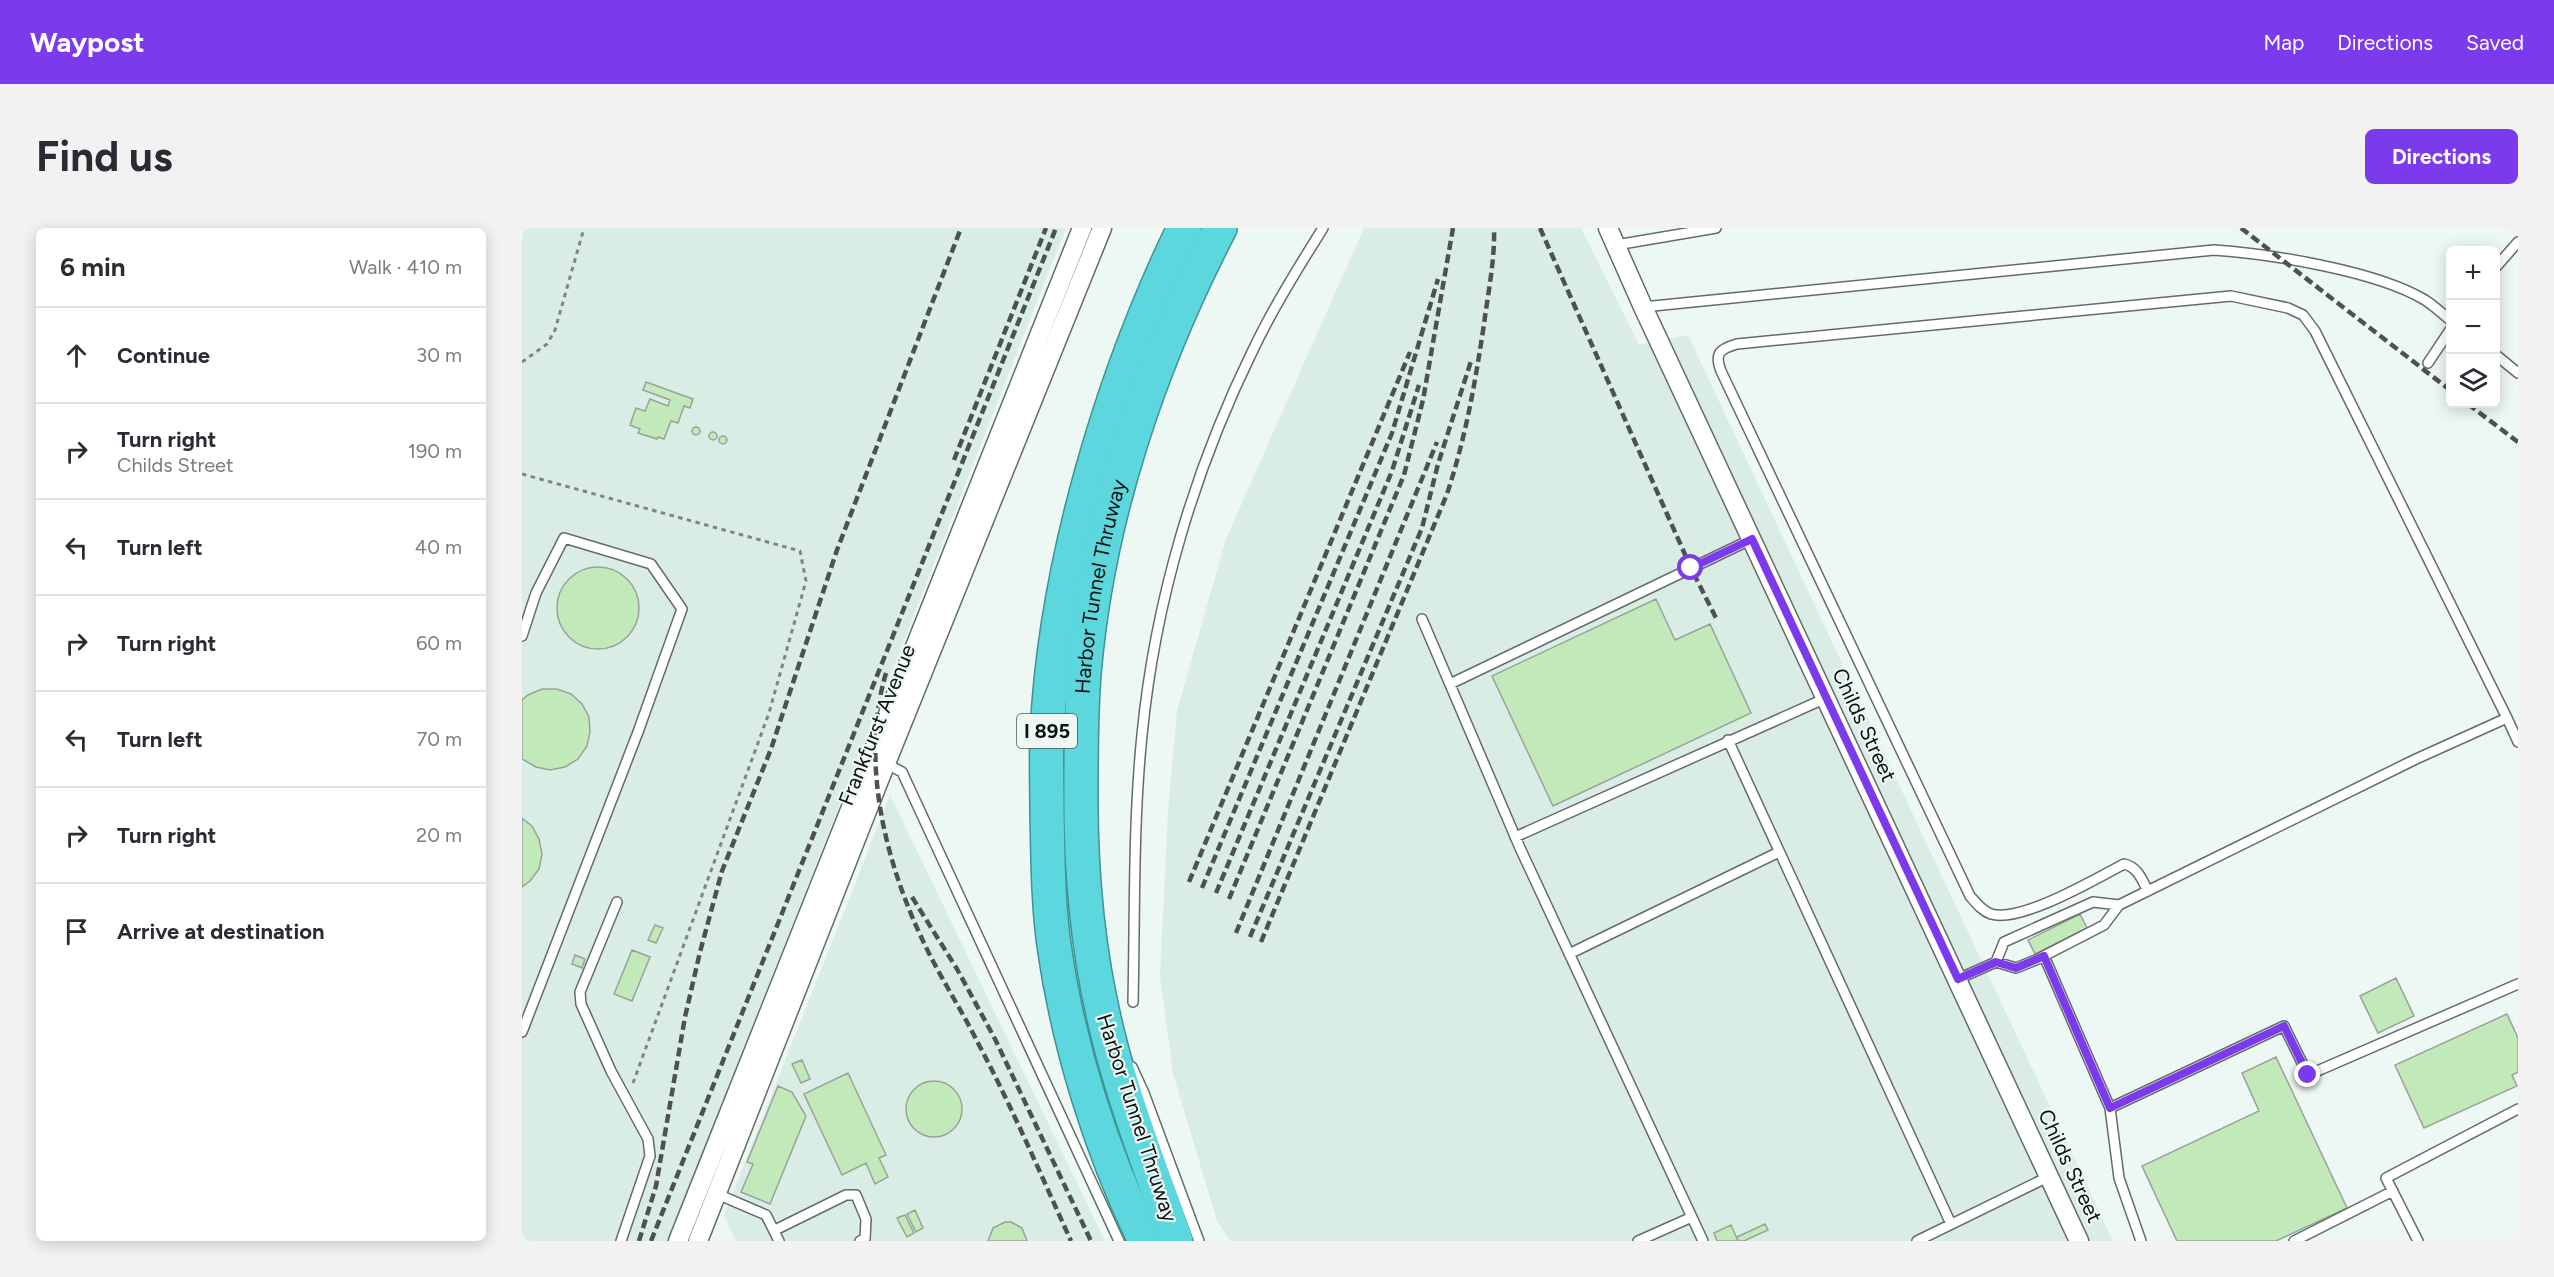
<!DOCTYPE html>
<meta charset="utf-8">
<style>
:root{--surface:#fff;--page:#f2f2f3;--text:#2b2b33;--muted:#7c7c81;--line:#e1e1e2;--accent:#7c3aed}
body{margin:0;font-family:Figtree,sans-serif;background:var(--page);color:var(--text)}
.controls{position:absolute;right:18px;top:18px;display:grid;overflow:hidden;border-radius:9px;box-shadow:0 3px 15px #0003}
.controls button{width:54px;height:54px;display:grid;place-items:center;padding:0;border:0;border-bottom:2px solid var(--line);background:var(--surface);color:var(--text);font:30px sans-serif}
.stop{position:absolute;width:18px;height:18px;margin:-14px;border:4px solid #7c3aed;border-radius:50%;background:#fff}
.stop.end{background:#7c3aed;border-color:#fff;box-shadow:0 2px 6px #0008}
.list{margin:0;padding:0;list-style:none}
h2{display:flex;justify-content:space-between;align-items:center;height:78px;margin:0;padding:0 24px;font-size:26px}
h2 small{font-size:20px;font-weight:400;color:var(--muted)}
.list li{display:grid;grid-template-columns:39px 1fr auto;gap:18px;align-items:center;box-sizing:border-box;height:96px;padding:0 24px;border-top:2px solid var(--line)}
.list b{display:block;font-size:22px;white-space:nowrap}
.list p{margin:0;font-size:20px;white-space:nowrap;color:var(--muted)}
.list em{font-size:20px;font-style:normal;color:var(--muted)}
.icon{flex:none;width:33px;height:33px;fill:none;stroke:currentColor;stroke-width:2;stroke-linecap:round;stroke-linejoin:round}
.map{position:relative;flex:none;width:1996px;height:1013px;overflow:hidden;border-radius:9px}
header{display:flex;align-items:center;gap:36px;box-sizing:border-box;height:84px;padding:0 30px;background:var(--accent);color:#fff}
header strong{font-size:28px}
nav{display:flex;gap:33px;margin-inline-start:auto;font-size:21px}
.intro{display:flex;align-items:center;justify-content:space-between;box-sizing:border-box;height:144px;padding:0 36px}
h1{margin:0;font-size:42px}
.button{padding:15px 27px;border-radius:9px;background:var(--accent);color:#fff;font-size:21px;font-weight:700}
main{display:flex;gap:36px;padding:0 36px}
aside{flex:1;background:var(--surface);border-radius:9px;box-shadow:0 3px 15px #0003}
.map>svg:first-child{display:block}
.built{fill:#daede5}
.building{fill:#c2e9b9;stroke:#9ba19a;stroke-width:1.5}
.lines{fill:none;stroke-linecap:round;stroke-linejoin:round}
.lane-casing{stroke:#636c68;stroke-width:12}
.street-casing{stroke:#636c68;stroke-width:21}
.highway-casing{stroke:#409295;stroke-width:36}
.path{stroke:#7e8582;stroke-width:3;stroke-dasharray:4.5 4.5;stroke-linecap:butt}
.lane{stroke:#fff;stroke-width:9}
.street{stroke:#fff;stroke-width:18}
.highway{stroke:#5bd7dd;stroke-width:33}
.rail{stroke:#4d5250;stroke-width:4.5;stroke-dasharray:9 4.5;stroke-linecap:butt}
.route{stroke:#7c3aed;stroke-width:8}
.labels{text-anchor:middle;stroke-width:4.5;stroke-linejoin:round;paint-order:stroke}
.shield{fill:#edf7f3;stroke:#505653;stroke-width:1.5}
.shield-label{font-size:20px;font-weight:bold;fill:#0d110f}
.street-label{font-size:21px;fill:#0d110f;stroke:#edf7f3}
</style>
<header>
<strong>Waypost</strong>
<nav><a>Map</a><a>Directions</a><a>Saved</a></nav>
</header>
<div class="intro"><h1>Find us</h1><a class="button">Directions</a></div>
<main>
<aside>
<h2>6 min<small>Walk · 410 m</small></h2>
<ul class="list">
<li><svg class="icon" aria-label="ahead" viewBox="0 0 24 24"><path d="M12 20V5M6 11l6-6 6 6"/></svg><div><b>Continue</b></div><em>30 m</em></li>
<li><svg class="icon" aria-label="right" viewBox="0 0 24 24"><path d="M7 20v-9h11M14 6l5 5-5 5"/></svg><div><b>Turn right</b><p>Childs Street</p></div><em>190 m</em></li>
<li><svg class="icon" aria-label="left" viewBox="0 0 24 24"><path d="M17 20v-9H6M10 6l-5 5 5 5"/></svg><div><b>Turn left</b></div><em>40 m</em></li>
<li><svg class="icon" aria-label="right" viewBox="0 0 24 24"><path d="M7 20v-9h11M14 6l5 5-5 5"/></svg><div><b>Turn right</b></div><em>60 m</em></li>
<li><svg class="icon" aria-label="left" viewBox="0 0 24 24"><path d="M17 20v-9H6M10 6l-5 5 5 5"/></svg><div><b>Turn left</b></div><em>70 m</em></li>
<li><svg class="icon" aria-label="right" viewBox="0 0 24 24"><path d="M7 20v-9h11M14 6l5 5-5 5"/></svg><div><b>Turn right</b></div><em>20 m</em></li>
<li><svg class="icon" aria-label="arrive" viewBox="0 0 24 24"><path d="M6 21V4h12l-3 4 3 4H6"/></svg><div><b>Arrive at destination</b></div></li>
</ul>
</aside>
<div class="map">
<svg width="1996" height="1013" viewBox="0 0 1996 1013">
<rect width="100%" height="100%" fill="#edf7f3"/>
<path class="built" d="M 0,0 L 544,0 L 146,1013 L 0,1013 Z
M 842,0 L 1059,0 L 1117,117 L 1166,107 L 1591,1013 L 708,1013 L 695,993 L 651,845 L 638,748 L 646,583 L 655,483 L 704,311 Z
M 368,567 L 583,1013 L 214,1013 L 202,987 Z"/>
<path class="building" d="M 124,154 L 171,171 L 168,180 L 162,178 L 156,195 L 149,193 L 142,211 L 136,209 L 135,211 L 116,205 L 118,201 L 108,197 L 114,180 L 123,183 L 128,171 L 146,178 L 148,172 L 121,162 Z
M170 203a4 4 0 1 1 8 0a4 4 0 1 1-8 0Z
M187 208a4 4 0 1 1 8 0a4 4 0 1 1-8 0Z
M197 212a4 4 0 1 1 8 0a4 4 0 1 1-8 0Z
M35 380a41 41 0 1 1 82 0a41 41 0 1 1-82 0Z
M 1134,371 L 1153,412 L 1188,396 L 1229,485 L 1031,578 L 970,448 Z
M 20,461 L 35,461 L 49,466 L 60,476 L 67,489 L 68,504 L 65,518 L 56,531 L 43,539 L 28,542 L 14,539 L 0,531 L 0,472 L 6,467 Z
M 0,590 L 10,598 L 17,611 L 20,626 L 17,641 L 8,653 L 0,659 Z
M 1558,686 L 1565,700 L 1513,726 L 1506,712 Z
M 133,697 L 141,700 L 134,715 L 126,712 Z
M 110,722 L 128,729 L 110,773 L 92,766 Z
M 53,727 L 63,731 L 60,740 L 50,736 Z
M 1874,750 L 1892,788 L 1856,805 L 1838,768 Z
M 1985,786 L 1996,810 L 1996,844 L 1990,847 L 1995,858 L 1902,900 L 1873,837 Z
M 1754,829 L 1825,980 L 1754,1013 L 1655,1013 L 1620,938 L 1737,883 L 1720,845 Z
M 280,832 L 288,851 L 279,855 L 270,836 Z
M 326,845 L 364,927 L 357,930 L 366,949 L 353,956 L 344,935 L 320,947 L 282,866 Z
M384 881a28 28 0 1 1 56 0a28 28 0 1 1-56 0Z
M 256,858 L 270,864 L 284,888 L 248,976 L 219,964 L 231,936 L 225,934 Z
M 393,982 L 401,1000 L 394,1004 L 385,986 Z
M 383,987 L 392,1005 L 385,1009 L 375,990 Z
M 483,994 L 489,994 L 500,1000 L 505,1013 L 466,1013 L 471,1000 Z
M 1243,996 L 1246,1002 L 1222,1013 L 1216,1013 L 1215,1009 Z
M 1209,997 L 1216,1013 L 1195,1013 L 1192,1005 Z"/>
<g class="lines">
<defs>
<path id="lane" d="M 1094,17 L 1194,0
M 1974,39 L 1996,14
M 1121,79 L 1692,22 C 1749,26 1855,43 1903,72 C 1912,78 1920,85 1928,92
M 1974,127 L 1996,145
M 1906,135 L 1928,102
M 900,391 L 998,620 L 1181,1013
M 0,408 L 14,365 L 42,310 L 129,336 L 160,381 L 116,504 L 0,804
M 928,456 L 1230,311
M 1206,512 L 1429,996
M 363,535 L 380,544 L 597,1013
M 993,609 L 1304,470
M 1626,663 C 1620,652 1616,639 1602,636 C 1573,651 1499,695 1469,686 C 1460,683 1454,675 1448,668 L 1199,143 C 1192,125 1198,121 1215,116 L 1709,68 L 1766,80 L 1781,87 L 1793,103 L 1985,490
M 95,674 L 58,764 L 59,776 L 89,843 L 126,911 L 128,928 L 99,1013
M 1597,677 L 1894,531 L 1985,490 L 1996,514
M 1047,726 L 1257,624
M 1522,728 L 1588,880 L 1762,798 L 1786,847 L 1996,756
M 1436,751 L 1474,734 L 1494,740 L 1516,731 L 1582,697 L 1597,677 L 1571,674 L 1482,714 L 1474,734
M 611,774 C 613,685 611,595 620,507 C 633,374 672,242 731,122 C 751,80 776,40 801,0
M 610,839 L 622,865 L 677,1013
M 1588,880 L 1597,950 L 1619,1013
M 195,966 L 244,987 L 257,1013
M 253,1002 L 324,967 L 334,967 L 344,991 L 343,1011 L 338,1013
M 1116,1013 L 1170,989
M 1395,1013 L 1528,948
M 1772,1013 L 1871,963
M 1896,1013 L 1864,950 L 1996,881"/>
<path id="street" d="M 1086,0 L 1121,79 L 1557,1013
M 156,1013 L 560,0
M 176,1013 L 356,555 L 580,0"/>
<g id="highway">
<path d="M 623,1013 C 579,922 546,817 532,717 C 526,674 526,628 525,585 C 525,559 524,532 525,506 C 533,339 589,150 662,0"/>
<path id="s1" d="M 654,1013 C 630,944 602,874 585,803 C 565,722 558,640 559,557 C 559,520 559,483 562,446 C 575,291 627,137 698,0"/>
</g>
</defs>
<use href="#lane" class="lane-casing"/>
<use href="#street" class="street-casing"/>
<use href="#highway" class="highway-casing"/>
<path class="path" d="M 0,134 L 25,116 L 33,102 L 62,0
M 0,246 L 278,323 L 284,353 L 247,485 L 111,855"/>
<use href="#lane" class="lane"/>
<use href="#street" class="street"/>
<use href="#highway" class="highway"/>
<path class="rail" d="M 1018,0 L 1169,340 L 1195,392
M 1719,0 L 1928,162
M 1946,176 L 1996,214
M 432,232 L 524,0
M 364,445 C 338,533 363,634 402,715 C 418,749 439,781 456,815 C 490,879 519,947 549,1013
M 667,654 L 888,124
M 680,660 L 870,205 L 916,51
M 694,665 L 870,243 L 897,157
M 390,669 L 435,741 L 473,811 L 569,1013
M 707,671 L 882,247 L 901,172 L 931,0
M 714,705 L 915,214
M 728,709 L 900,300 L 916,236 L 950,130
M 739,714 L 925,266 C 944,208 953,156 962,96 C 966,65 973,32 972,0
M 117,1013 L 134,958 L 163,789 L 178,724 L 200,643 L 249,521 L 315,322 L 439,0
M 129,1013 L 534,0"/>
</g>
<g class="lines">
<path class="route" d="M 1169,340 L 1230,311 L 1436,751 L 1474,734 L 1494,740 L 1522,728 L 1588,880 L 1762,798 L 1786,847"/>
</g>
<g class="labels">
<rect class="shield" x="495" y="486" width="60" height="34" rx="4.5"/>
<g class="shield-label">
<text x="525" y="510">I 895</text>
</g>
<g class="street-label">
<text dy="7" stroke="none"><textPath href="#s1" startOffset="669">Harbor Tunnel Thruway</textPath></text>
<text transform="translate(355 497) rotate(-68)" y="7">Frankfurst Avenue</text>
<text transform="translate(1342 497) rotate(65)" y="7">Childs Street</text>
<text transform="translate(615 890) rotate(72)" y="7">Harbor Tunnel Thruway</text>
<text transform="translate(1548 938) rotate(65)" y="7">Childs Street</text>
</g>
</g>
</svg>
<div class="controls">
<button>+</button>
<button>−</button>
<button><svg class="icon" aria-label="layers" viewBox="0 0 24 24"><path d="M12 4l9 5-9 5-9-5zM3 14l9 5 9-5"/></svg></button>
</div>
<div class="stop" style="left:1169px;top:340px"></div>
<div class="stop end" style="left:1786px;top:847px"></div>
</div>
</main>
